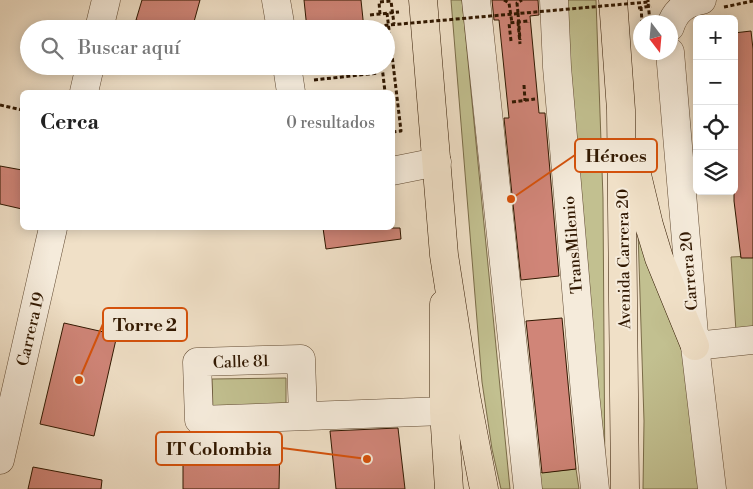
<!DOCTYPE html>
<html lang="es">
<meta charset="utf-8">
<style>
:root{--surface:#fff;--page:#f2f2f2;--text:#222;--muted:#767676;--line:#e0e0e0}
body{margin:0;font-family:"Libre Bodoni",serif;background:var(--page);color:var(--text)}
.controls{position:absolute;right:15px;top:15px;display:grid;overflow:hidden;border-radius:8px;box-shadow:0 2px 12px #0003}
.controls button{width:45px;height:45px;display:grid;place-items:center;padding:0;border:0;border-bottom:1px solid var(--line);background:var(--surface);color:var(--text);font:25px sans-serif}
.compass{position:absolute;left:633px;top:15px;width:45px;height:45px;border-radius:50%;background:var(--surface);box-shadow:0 2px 12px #0003;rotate:164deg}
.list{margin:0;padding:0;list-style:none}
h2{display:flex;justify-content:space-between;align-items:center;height:65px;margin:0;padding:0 20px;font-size:21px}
h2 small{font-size:16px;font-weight:400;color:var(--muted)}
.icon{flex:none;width:28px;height:28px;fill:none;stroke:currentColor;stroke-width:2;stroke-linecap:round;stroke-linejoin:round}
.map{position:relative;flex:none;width:753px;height:489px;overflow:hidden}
.search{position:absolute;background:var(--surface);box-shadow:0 2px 12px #0003;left:20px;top:20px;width:375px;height:55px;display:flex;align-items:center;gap:12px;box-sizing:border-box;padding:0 18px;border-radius:28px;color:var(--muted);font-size:19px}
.panel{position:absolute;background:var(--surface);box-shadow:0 2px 12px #0003;left:20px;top:90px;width:375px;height:140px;border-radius:8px}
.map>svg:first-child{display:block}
.green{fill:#c2c090;stroke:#7a6c48}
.building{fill:#d08578;stroke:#311801}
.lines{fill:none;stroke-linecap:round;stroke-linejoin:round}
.minor-casing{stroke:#614a32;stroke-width:29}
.major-casing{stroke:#311801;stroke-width:29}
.highway-casing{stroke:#311801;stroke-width:29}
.path{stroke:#311801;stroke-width:3;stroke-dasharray:4 2.5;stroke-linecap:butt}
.minor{stroke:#f5ebdb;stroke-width:28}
.major{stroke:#f0e0c7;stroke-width:28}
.highway{stroke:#f0e0c7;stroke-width:28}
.path-bridge{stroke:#311801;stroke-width:3;stroke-dasharray:4 2.5;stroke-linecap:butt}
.labels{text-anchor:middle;stroke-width:4;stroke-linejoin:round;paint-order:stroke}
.street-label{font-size:16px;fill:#311801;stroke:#f5ebdb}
.leader{fill:none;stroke:#d6520b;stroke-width:2}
.callout-dot{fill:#d6520b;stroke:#f5ebdb;stroke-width:2}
.callout{fill:#f5ebdb;stroke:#d6520b;stroke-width:2}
.callout-label{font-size:18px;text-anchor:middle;font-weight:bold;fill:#311801}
</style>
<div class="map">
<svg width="753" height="489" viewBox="0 0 753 489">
<rect width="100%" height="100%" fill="#f0e0c7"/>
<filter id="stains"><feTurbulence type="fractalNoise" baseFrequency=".004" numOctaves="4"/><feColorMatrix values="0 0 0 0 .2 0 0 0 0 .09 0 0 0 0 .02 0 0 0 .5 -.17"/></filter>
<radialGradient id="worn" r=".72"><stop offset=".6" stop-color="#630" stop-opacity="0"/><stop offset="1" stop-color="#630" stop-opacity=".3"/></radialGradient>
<path class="green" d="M 451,0 L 462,0 L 510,489 L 501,489 L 492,449 L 482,382 Z
M 567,0 L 596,0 L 603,198 L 605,489 L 565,22 Z
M 638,231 L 678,336 L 687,366 L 699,489 L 643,489 L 644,421 Z
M 753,256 L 753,330 L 736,331 L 731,257 Z
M 286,378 L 286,409 L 213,410 L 212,379 Z
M 576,469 L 579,489 L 539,489 L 537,473 Z"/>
<path class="building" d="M 142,0 L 200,0 L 192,29 L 174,29 L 136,20 Z
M 304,0 L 361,0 L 364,29 L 307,29 Z
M 492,0 L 538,0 L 539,15 L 530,16 L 539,113 L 545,113 L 559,276 L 521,280 L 504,118 L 509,118 L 499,20 L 494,20 Z
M 751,31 L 753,49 L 753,258 L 741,258 L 734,201 L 734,33 Z
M 0,166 L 22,170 L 22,209 L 0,204 Z
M 323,228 L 400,228 L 401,239 L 326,249 Z
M 562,318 L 576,469 L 542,473 L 526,321 Z
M 64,323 L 117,335 L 94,436 L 40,424 Z
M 398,428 L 405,489 L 336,489 L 330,431 Z
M 183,442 L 280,443 L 279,489 L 183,489 Z
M 33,467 L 102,480 L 101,489 L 28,489 Z"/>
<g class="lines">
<defs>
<path id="minor" d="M 276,0 L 281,29
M 476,0 L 528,489
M 554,0 L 557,67 L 585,393 L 595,489
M 670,27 C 675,11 685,3 702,0
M 99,29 L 106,0
M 670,52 L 695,346 L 712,489
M 287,66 L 291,92
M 84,92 L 90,66
M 392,171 L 437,162
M 695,346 L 753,340
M 303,416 L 301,359 L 197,362 L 199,420 L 444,411
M 0,460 L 53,228"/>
<path id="major" d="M 444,304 L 444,411 L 449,489"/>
<path id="highway" d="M 423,0 L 444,255 L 466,396 L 484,489
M 613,0 L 621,110 L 625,489
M 633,158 L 649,225 L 659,258 L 695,346"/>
</defs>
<use href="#minor" class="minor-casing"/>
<use href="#major" class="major-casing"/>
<use href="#highway" class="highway-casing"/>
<path class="path" d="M 504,0 L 509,3 L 512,23
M 648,0 L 648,2
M 641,7 L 642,22
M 724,7 L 753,1
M 638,8 L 651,6
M 387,13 L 401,131 L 392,132
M 518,13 L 517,3 L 522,0
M 370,15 L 399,12
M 518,22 L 520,44
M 378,26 L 378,29
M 511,41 L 509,23 L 528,21 L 528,23
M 382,66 L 385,92
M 314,80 L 378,73
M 524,85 L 525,101
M 512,102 L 535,99
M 0,105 L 22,110"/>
<use href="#minor" class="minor"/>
<use href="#major" class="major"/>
<use href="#highway" class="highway"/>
<path class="path-bridge" d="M 518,13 L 520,40
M 380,14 L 379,2 L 391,1 L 394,24
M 378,26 L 648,2 L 650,22"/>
</g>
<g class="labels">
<g class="street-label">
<text transform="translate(572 245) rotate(-95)" y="6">TransMilenio</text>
<text transform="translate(623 259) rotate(-91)" y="6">Avenida Carrera 20</text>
<text transform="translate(688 271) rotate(-95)" y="6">Carrera 20</text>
<text transform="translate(30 329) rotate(-77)" y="6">Carrera 19</text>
<text transform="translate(241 361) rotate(-2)" y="6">Calle 81</text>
</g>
</g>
<path class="leader" d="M511 199L575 155M79 380L103 324M367 459L282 448"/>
<g class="callout-dot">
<circle cx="511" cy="199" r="5"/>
<circle cx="79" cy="380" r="5"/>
<circle cx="367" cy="459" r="5"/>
</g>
<g class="callout">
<rect x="575" y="139" width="82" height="33" rx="5"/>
<rect x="103" y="308" width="84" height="33" rx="5"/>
<rect x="156" y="432" width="126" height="33" rx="5"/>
</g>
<g class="callout-label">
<text x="616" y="162">Héroes</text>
<text x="145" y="331">Torre 2</text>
<text x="219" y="455">IT Colombia</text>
</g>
<rect width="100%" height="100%" filter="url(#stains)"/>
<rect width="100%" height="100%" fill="url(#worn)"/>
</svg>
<div class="controls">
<button>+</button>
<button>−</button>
<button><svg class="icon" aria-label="locate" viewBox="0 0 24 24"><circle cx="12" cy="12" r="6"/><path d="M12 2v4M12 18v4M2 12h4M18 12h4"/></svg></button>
<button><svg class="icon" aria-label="layers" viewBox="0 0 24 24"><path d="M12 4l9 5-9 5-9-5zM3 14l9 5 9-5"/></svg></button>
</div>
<svg class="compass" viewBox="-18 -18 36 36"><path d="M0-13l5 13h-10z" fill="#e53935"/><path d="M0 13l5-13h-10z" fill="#767676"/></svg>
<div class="search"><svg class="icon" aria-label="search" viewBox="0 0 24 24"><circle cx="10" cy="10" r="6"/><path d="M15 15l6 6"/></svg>Buscar aquí</div>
<section class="panel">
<h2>Cerca<small>0 resultados</small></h2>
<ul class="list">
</ul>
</section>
</div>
